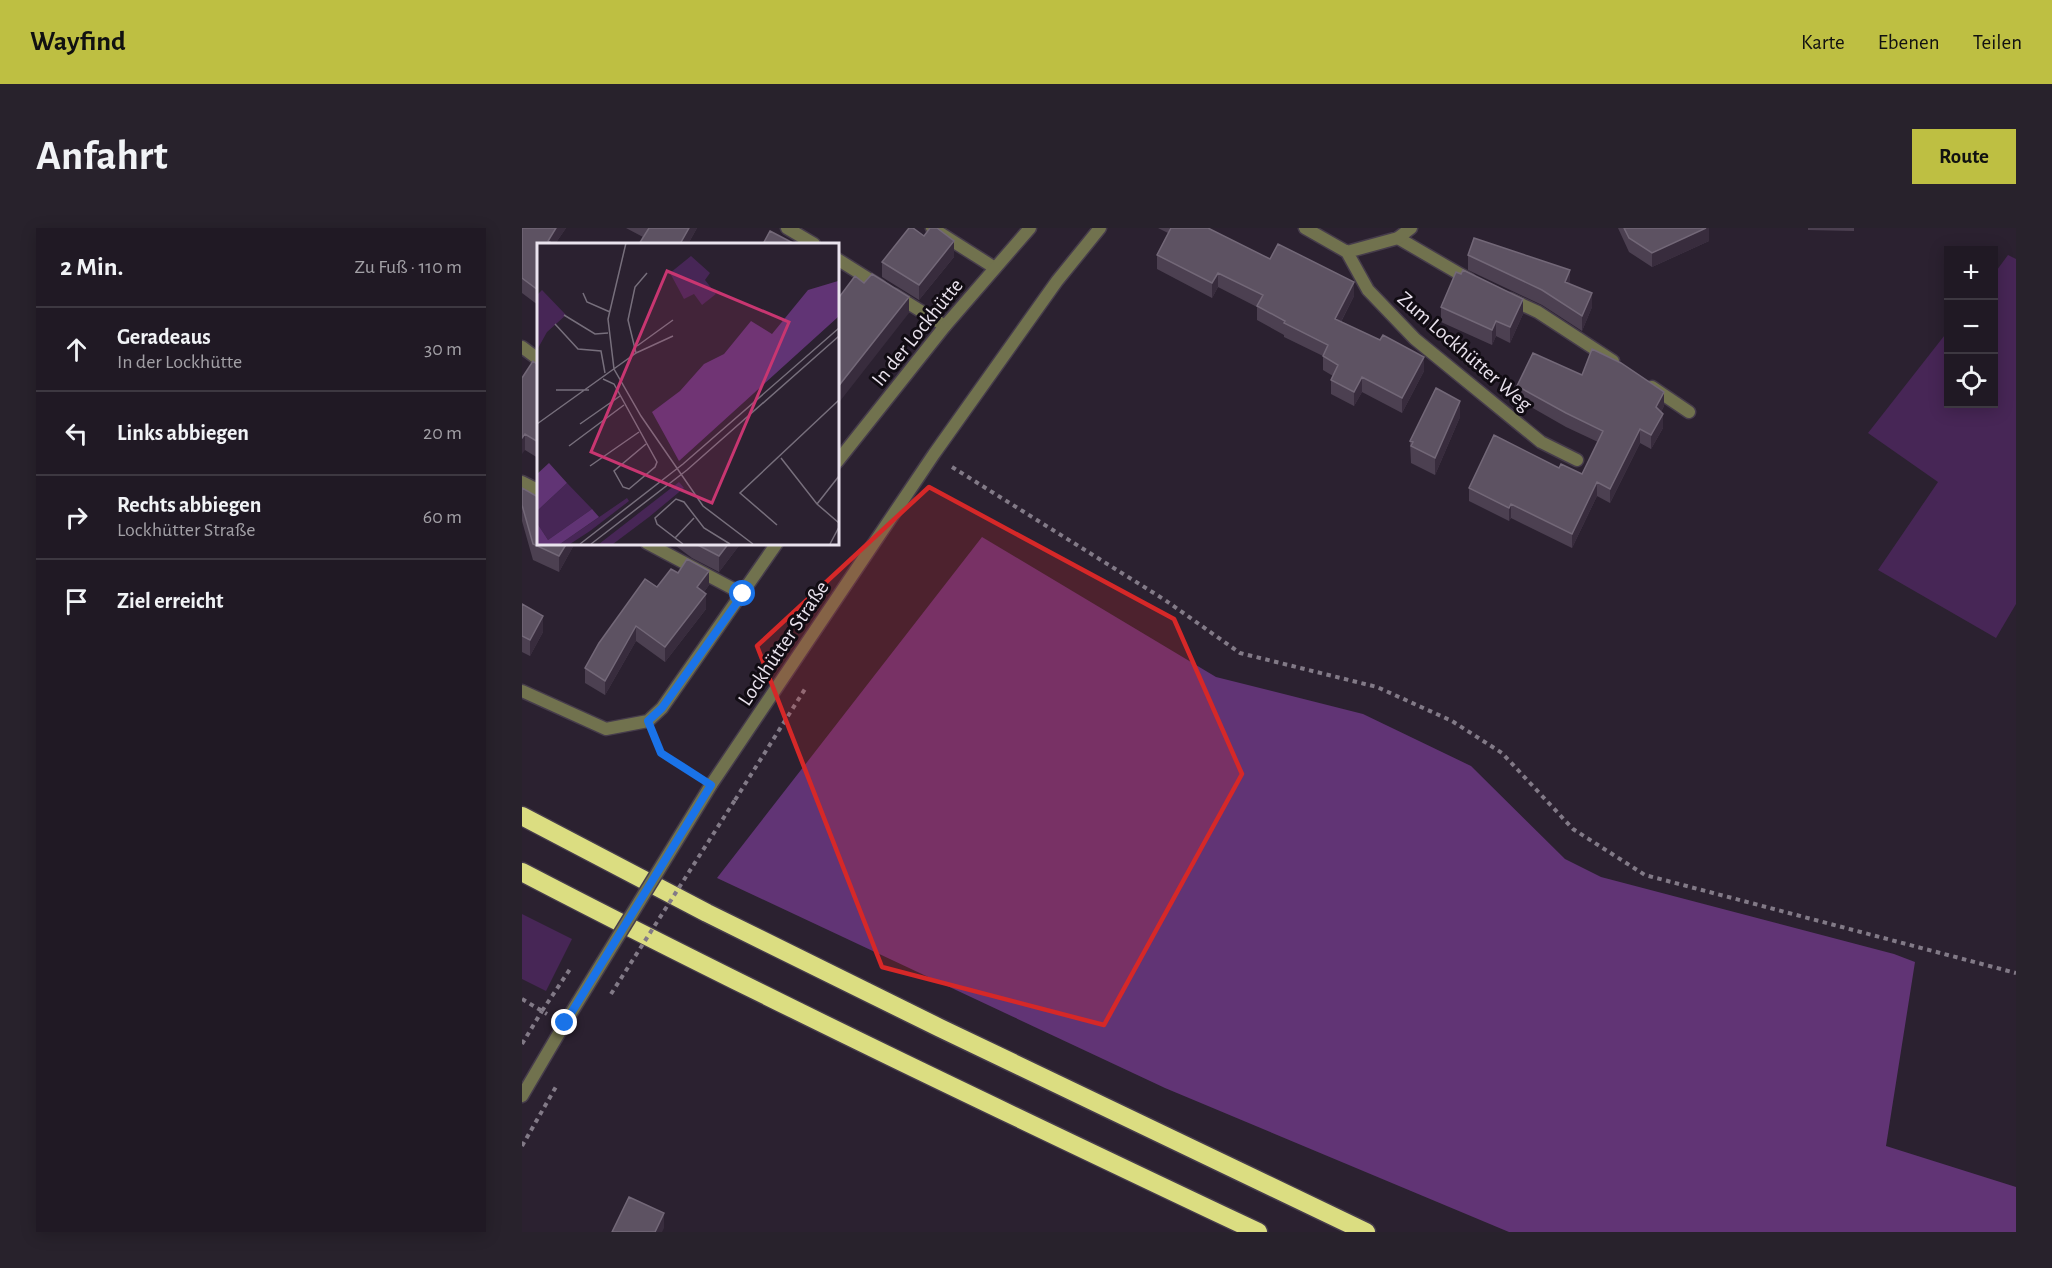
<!DOCTYPE html>
<html lang="de">
<meta charset="utf-8">
<style>
:root{--surface:#201924;--page:#28222c;--text:#f1f3f6;--muted:#a2a0a6;--line:#3d3841;--accent:#bebf42}
body{margin:0;font-family:"Alegreya Sans",sans-serif;background:var(--page);color:var(--text)}
.controls{position:absolute;right:18px;top:18px;display:grid;overflow:hidden;border-radius:0px;box-shadow:0 3px 15px #0003}
.controls button{width:54px;height:54px;display:grid;place-items:center;padding:0;border:0;border-bottom:2px solid var(--line);background:var(--surface);color:var(--text);font:30px sans-serif}
.stop{position:absolute;width:18px;height:18px;margin:-14px;border:4px solid #1a73e8;border-radius:50%;background:#fff}
.stop.end{background:#1a73e8;border-color:#fff;box-shadow:0 2px 6px #0008}
.list{margin:0;padding:0;list-style:none}
h2{display:flex;justify-content:space-between;align-items:center;height:78px;margin:0;padding:0 24px;font-size:26px}
h2 small{font-size:20px;font-weight:400;color:var(--muted)}
.list li{display:grid;grid-template-columns:39px 1fr auto;gap:18px;align-items:center;box-sizing:border-box;height:84px;padding:0 24px;border-top:2px solid var(--line)}
.list b{display:block;font-size:22px;white-space:nowrap}
.list p{margin:0;font-size:20px;white-space:nowrap;color:var(--muted)}
.list em{font-size:20px;font-style:normal;color:var(--muted)}
.icon{flex:none;width:33px;height:33px;fill:none;stroke:currentColor;stroke-width:2;stroke-linecap:round;stroke-linejoin:round}
.map{position:relative;flex:none;width:1494px;height:1004px;overflow:hidden;border-radius:0px}
header{display:flex;align-items:center;gap:36px;box-sizing:border-box;height:84px;padding:0 30px;background:var(--accent);color:#111}
header strong{font-size:28px}
nav{display:flex;gap:33px;margin-inline-start:auto;font-size:21px}
.intro{display:flex;align-items:center;justify-content:space-between;box-sizing:border-box;height:144px;padding:0 36px}
h1{margin:0;font-size:42px}
.button{padding:15px 27px;border-radius:0px;background:var(--accent);color:#111;font-size:21px;font-weight:700}
main{display:flex;gap:36px;padding:0 36px}
aside{flex:1;background:var(--surface);border-radius:0px;box-shadow:0 3px 15px #0003}
.map>svg:first-child{display:block}
.green{fill:#472656}
.forest{fill:#613475}
.lines{fill:none;stroke-linecap:round;stroke-linejoin:round}
.service-casing{stroke:#463c4b;stroke-width:15}
.minor-casing{stroke:#463c4b;stroke-width:15}
.tertiary-casing{stroke:#463c4b;stroke-width:15}
.motorway-casing{stroke:#463c4b;stroke-width:21}
.path{stroke:#827a87;stroke-width:4;stroke-dasharray:4.5 4.5;stroke-linecap:butt}
.service{stroke:#71724e;stroke-width:12}
.minor{stroke:#71724e;stroke-width:12}
.tertiary{stroke:#71724e;stroke-width:12}
.motorway{stroke:#dbdd81;stroke-width:18}
.tertiary-bridge-casing{stroke:#463c4b;stroke-width:15;stroke-linecap:butt}
.path-bridge{stroke:#827a87;stroke-width:4;stroke-dasharray:4.5 4.5;stroke-linecap:butt}
.tertiary-bridge{stroke:#71724e;stroke-width:12}
.wall{fill:#4c4051}
.shaded-wall{fill:#382c3d}
.building{fill:#5d5262;stroke:#736878;stroke-width:1.5}
.route{stroke:#1a73e8;stroke-width:8}
.marked{fill:#d62828;fill-opacity:0.2;stroke:#d62828;stroke-width:4.5;stroke-linejoin:round}
.labels{text-anchor:middle;stroke-width:6;stroke-linejoin:round;paint-order:stroke}
.street-label{font-size:21px;fill:#eae3ee;stroke:#110c13}
.inset-road{fill:none;stroke:#776f7c;stroke-width:1.5}
.view{fill:#c83671;fill-opacity:0.15;stroke:#c83671;stroke-width:3}
.inset-edge{fill:none;stroke:#eae3ee;stroke-width:3}
</style>
<header>
<strong>Wayfind</strong>
<nav><a>Karte</a><a>Ebenen</a><a>Teilen</a></nav>
</header>
<div class="intro"><h1>Anfahrt</h1><a class="button">Route</a></div>
<main>
<aside>
<h2>2 Min.<small>Zu Fuß · 110 m</small></h2>
<ul class="list">
<li><svg class="icon" aria-label="ahead" viewBox="0 0 24 24"><path d="M12 20V5M6 11l6-6 6 6"/></svg><div><b>Geradeaus</b><p>In der Lockhütte</p></div><em>30 m</em></li>
<li><svg class="icon" aria-label="left" viewBox="0 0 24 24"><path d="M17 20v-9H6M10 6l-5 5 5 5"/></svg><div><b>Links abbiegen</b></div><em>20 m</em></li>
<li><svg class="icon" aria-label="right" viewBox="0 0 24 24"><path d="M7 20v-9h11M14 6l5 5-5 5"/></svg><div><b>Rechts abbiegen</b><p>Lockhütter Straße</p></div><em>60 m</em></li>
<li><svg class="icon" aria-label="arrive" viewBox="0 0 24 24"><path d="M6 21V4h12l-3 4 3 4H6"/></svg><div><b>Ziel erreicht</b></div></li>
</ul>
</aside>
<div class="map">
<svg width="1494" height="1004" viewBox="0 0 1494 1004">
<rect width="100%" height="100%" fill="#2b2130"/>
<path class="green" d="M 1486,27 L 1494,31 L 1494,376 L 1474,410 L 1356,342 L 1416,254 L 1346,205 L 1426,103 L 1426,176 L 1472,176 L 1472,46 Z
M 0,686 L 50,711 L 24,763 L 0,751 Z"/>
<path class="forest" d="M 460,309 L 694,449 L 841,486 L 949,538 L 1043,631 L 1079,649 L 1372,726 L 1393,734 L 1364,918 L 1494,959 L 1494,1004 L 987,1004 L 643,860 L 195,650 Z"/>
<g class="lines">
<defs>
<path id="service" d="M 265,0 L 292,16
M 410,0 L 473,40
M 876,10 L 948,52
M 315,31 L 358,58
M 373,67 L 423,98
M 988,71 L 1016,84 L 1091,133
M 0,119 L 16,131
M 1130,159 L 1167,184"/>
<path id="minor" d="M 783,0 L 825,24 L 876,10 L 889,0
M 825,24 L 846,62 L 893,111 L 1019,214 L 1055,232
M 315,234 L 423,98 L 508,0
M 0,254 L 16,262
M 125,315 L 221,366
M 0,463 L 84,501 L 126,493 L 140,480 L 255,315"/>
<path id="tertiary" d="M 189,557 L 412,226 L 535,53 L 578,0
M 0,868 L 43,795"/>
<path id="motorway" d="M 0,588 L 185,685 L 418,800 L 844,1004
M 0,644 C 242,770 489,887 736,1004"/>
</defs>
<use href="#service" class="service-casing"/>
<use href="#minor" class="minor-casing"/>
<use href="#tertiary" class="tertiary-casing"/>
<use href="#motorway" class="motorway-casing"/>
<path class="path" d="M 430,239 L 643,372 L 718,425 L 855,459 L 930,493 L 980,525 L 1051,601 L 1123,647 L 1494,745
M 133,512 L 139,525 L 171,546
M 213,572 L 283,461
M 0,771 L 25,786
M 0,816 L 20,783
M 0,918 L 35,857"/>
<use href="#service" class="service"/>
<use href="#minor" class="minor"/>
<use href="#tertiary" class="tertiary"/>
<use href="#motorway" class="motorway"/>
<defs>
<path id="tertiary-bridge" d="M 43,795 L 189,557"/>
</defs>
<use href="#tertiary-bridge" class="tertiary-bridge-casing"/>
<path class="path-bridge" d="M 89,766 L 213,572
M 20,783 L 48,741"/>
<use href="#tertiary-bridge" class="tertiary-bridge"/>
</g>
<path class="wall" d="M 0,0 L 44,0 L 33,16 L 16,16 L 16,77 L 0,65 Z
M 104,0 L 175,0 L 166,16 L 117,16 L 121,9 Z
M 636,0 L 686,0 L 748,31 L 832,68 L 819,94 L 902,143 L 880,185 L 840,164 L 832,178 L 809,166 L 809,152 L 811,148 L 801,142 L 801,128 L 762,109 L 762,107 L 735,92 L 735,79 L 696,59 L 690,70 L 635,41 L 635,27 L 646,5 Z
M 1096,0 L 1187,0 L 1187,13 L 1130,39 L 1107,24 Z
M 1286,0 L 1332,0 L 1332,3 L 1286,2 Z
M 402,8 L 432,29 L 397,72 L 360,49 L 360,34 Z
M 946,27 L 1048,56 L 1070,79 L 1060,103 L 1020,77 L 946,42 Z
M 919,79 L 1001,86 L 988,115 L 974,108 L 970,117 L 919,94 Z
M 16,137 L 16,230 L 3,222 L 0,150 Z
M 1060,147 L 1142,178 L 1139,184 L 1141,200 L 1129,221 L 1118,215 L 1088,275 L 1075,268 L 1050,320 L 989,290 L 987,293 L 947,273 L 947,260 L 1037,240 L 1060,246 L 1076,214 L 1044,199 L 995,171 L 995,158 Z
M 938,189 L 913,247 L 889,235 L 888,213 Z
M 0,260 L 16,315 L 53,315 L 37,344 L 11,332 L 0,293 Z
M 154,315 L 219,315 L 197,344 L 170,330 L 154,318 Z
M 156,345 L 187,357 L 182,364 L 184,381 L 143,434 L 114,413 L 83,467 L 63,455 L 63,440 L 135,359 Z
M 0,376 L 21,404 L 8,428 L 0,424 Z"/>
<path class="shaded-wall" d="M 34,0 L 44,0 L 33,16 L 26,16 L 26,13 Z
M 167,0 L 175,0 L 166,16 L 158,16 Z
M 1184,0 L 1187,0 L 1187,13 L 1130,39 L 1130,25 Z
M 432,13 L 432,29 L 397,72 L 397,57 Z
M 1048,42 L 1048,57 L 1043,54 Z
M 696,45 L 696,59 L 690,70 L 690,55 Z
M 832,54 L 832,68 L 813,105 L 813,91 Z
M 1070,65 L 1070,79 L 1060,103 L 1060,88 Z
M 387,69 L 387,85 L 315,177 L 315,160 Z
M 1001,71 L 1001,86 L 988,115 L 988,99 Z
M 974,93 L 974,108 L 970,117 L 970,102 Z
M 902,129 L 902,143 L 880,185 L 880,170 Z
M 840,149 L 840,164 L 832,178 L 832,164 Z
M 1142,164 L 1142,178 L 1134,193 L 1134,179 Z
M 938,173 L 938,189 L 913,247 L 913,230 Z
M 1141,186 L 1141,200 L 1129,221 L 1129,207 Z
M 1118,201 L 1118,215 L 1088,275 L 1088,261 Z
M 3,206 L 3,222 L 0,226 L 0,210 Z
M 1075,254 L 1075,268 L 1050,320 L 1050,306 Z
M 989,276 L 989,290 L 987,293 L 987,280 Z
M 45,315 L 53,315 L 37,344 L 37,328 Z
M 207,315 L 219,315 L 197,344 L 197,328 Z
M 187,343 L 187,357 L 175,374 L 175,359 Z
M 184,366 L 184,381 L 143,434 L 143,419 Z
M 21,388 L 21,404 L 8,428 L 8,412 Z
M 114,398 L 114,413 L 83,467 L 83,453 Z
M 142,985 L 142,1000 L 140,1004 L 133,1004 Z"/>
<path class="building" d="M 0,0 L 34,0 L 26,13 L 31,16 L 16,16 L 16,62 L 0,50 Z
M 127,0 L 167,0 L 158,16 L 159,16 L 117,16 Z
M 387,0 L 391,0 L 402,8 L 408,0 L 415,0 L 432,13 L 397,57 L 360,34 Z
M 649,0 L 686,0 L 748,31 L 756,16 L 832,54 L 813,91 L 858,112 L 861,107 L 902,129 L 880,170 L 840,149 L 832,164 L 809,152 L 816,137 L 801,128 L 806,117 L 762,95 L 763,93 L 735,78 L 741,67 L 696,45 L 690,55 L 635,27 Z
M 1102,0 L 1184,0 L 1130,25 L 1107,10 Z
M 248,3 L 271,15 L 270,16 L 241,16 Z
M 952,10 L 1048,42 L 1043,54 L 1070,65 L 1060,88 L 1020,62 L 946,27 Z
M 941,42 L 1001,71 L 988,99 L 974,93 L 970,102 L 919,79 L 934,44 L 939,46 Z
M 350,46 L 387,69 L 315,160 L 315,72 L 333,48 L 342,55 Z
M 1070,121 L 1099,135 L 1142,164 L 1134,179 L 1141,186 L 1129,207 L 1118,201 L 1088,261 L 1075,254 L 1050,306 L 989,276 L 987,280 L 947,260 L 972,207 L 1037,240 L 1039,236 L 1060,246 L 1081,203 L 1044,185 L 995,158 L 1011,125 L 1060,147 Z
M 11,133 L 16,137 L 16,214 L 3,206 L 0,210 L 0,150 Z
M 914,160 L 938,173 L 913,230 L 889,218 L 891,214 L 888,213 Z
M 0,260 L 16,269 L 16,315 L 45,315 L 37,328 L 11,316 L 0,277 Z
M 172,315 L 207,315 L 197,328 Z
M 165,331 L 187,343 L 175,359 L 184,366 L 143,419 L 114,398 L 83,453 L 63,440 L 77,415 L 123,351 L 135,359 L 149,341 L 156,345 Z
M 0,376 L 21,388 L 8,412 L 0,408 Z
M 107,969 L 142,985 L 133,1004 L 90,1004 Z"/>
<g class="lines">
<path class="route" d="M 43,795 L 189,557 L 139,525 L 126,493 L 140,480 L 221,366"/>
</g>
<path class="marked" d="M 407,259 L 652,391 L 720,546 L 582,797 L 360,739 L 235,418 Z"/>
<g class="labels">
<g class="street-label">
<text transform="translate(395 104) rotate(-51)" y="7">In der Lockhütte</text>
<text transform="translate(943 123) rotate(41)" y="7">Zum Lockhütter Weg</text>
<text transform="translate(261 415) rotate(-56)" y="7">Lockhütter Straße</text>
</g>
</g>
<g transform="translate(15 15)">
<rect width="302" height="302" fill="#2b2130"/>
<path d="M 154,13 L 173,30 L 168,37 L 179,51 L 165,62 L 157,51 L 147,56 L 133,30 ZM 5,47 L 29,72 L 10,89 L 0,107 L 0,52 ZM 142,239 L 147,245 L 112,274 L 76,301 L 62,301 ZM 30,240 L 55,266 L 11,297 L 0,280 L 0,268 ZM 90,255 L 92,258 L 53,288 L 33,301 L 23,301 Z" fill="#472656"/>
<path d="M 301,38 L 301,74 L 142,218 L 115,169 L 143,148 L 167,121 L 187,111 L 214,78 L 235,91 L 271,47 ZM 12,220 L 30,240 L 0,268 L 0,231 ZM 55,266 L 62,274 L 23,301 L 0,301 L 0,280 L 11,297 Z" fill="#613475"/>
<path class="inset-road" d="M 89,0 L 71,76 L 77,126 L 104,173 L 166,263 L 216,301M 46,50 L 50,59 L 73,69M 27,72 L 58,91 L 71,90M 18,81 L 41,106 L 64,108 L 68,130M 100,103 L 136,77M 99,110 L 136,93M 66,136 L 77,141 L 120,219 L 118,224 L 92,246 L 86,244 L 77,228 L 109,201M 19,147 L 52,147M 0,181 L 99,110 L 91,77 L 98,44 L 110,30M 43,181 L 83,153M 32,203 L 87,162M 244,215 L 280,261 L 302,280M 53,223 L 102,189M 280,261 L 302,233M 240,282 L 203,250 L 302,157M 138,295 L 157,275M 43,301 L 146,221 L 302,85M 54,301 L 150,227 L 302,93M 146,301 L 120,281 L 118,275 L 139,256 L 147,259 L 167,285 L 193,301M 293,301 L 302,284"/>
<path class="view" d="M 130,28 L 252,79 L 175,260 L 54,209 Z"/>
<rect width="302" height="302" class="inset-edge"/>
</g>
</svg>
<div class="controls">
<button>+</button>
<button>−</button>
<button><svg class="icon" aria-label="locate" viewBox="0 0 24 24"><circle cx="12" cy="12" r="6"/><path d="M12 2v4M12 18v4M2 12h4M18 12h4"/></svg></button>
</div>
<div class="stop" style="left:221px;top:366px"></div>
<div class="stop end" style="left:43px;top:795px"></div>
</div>
</main>
